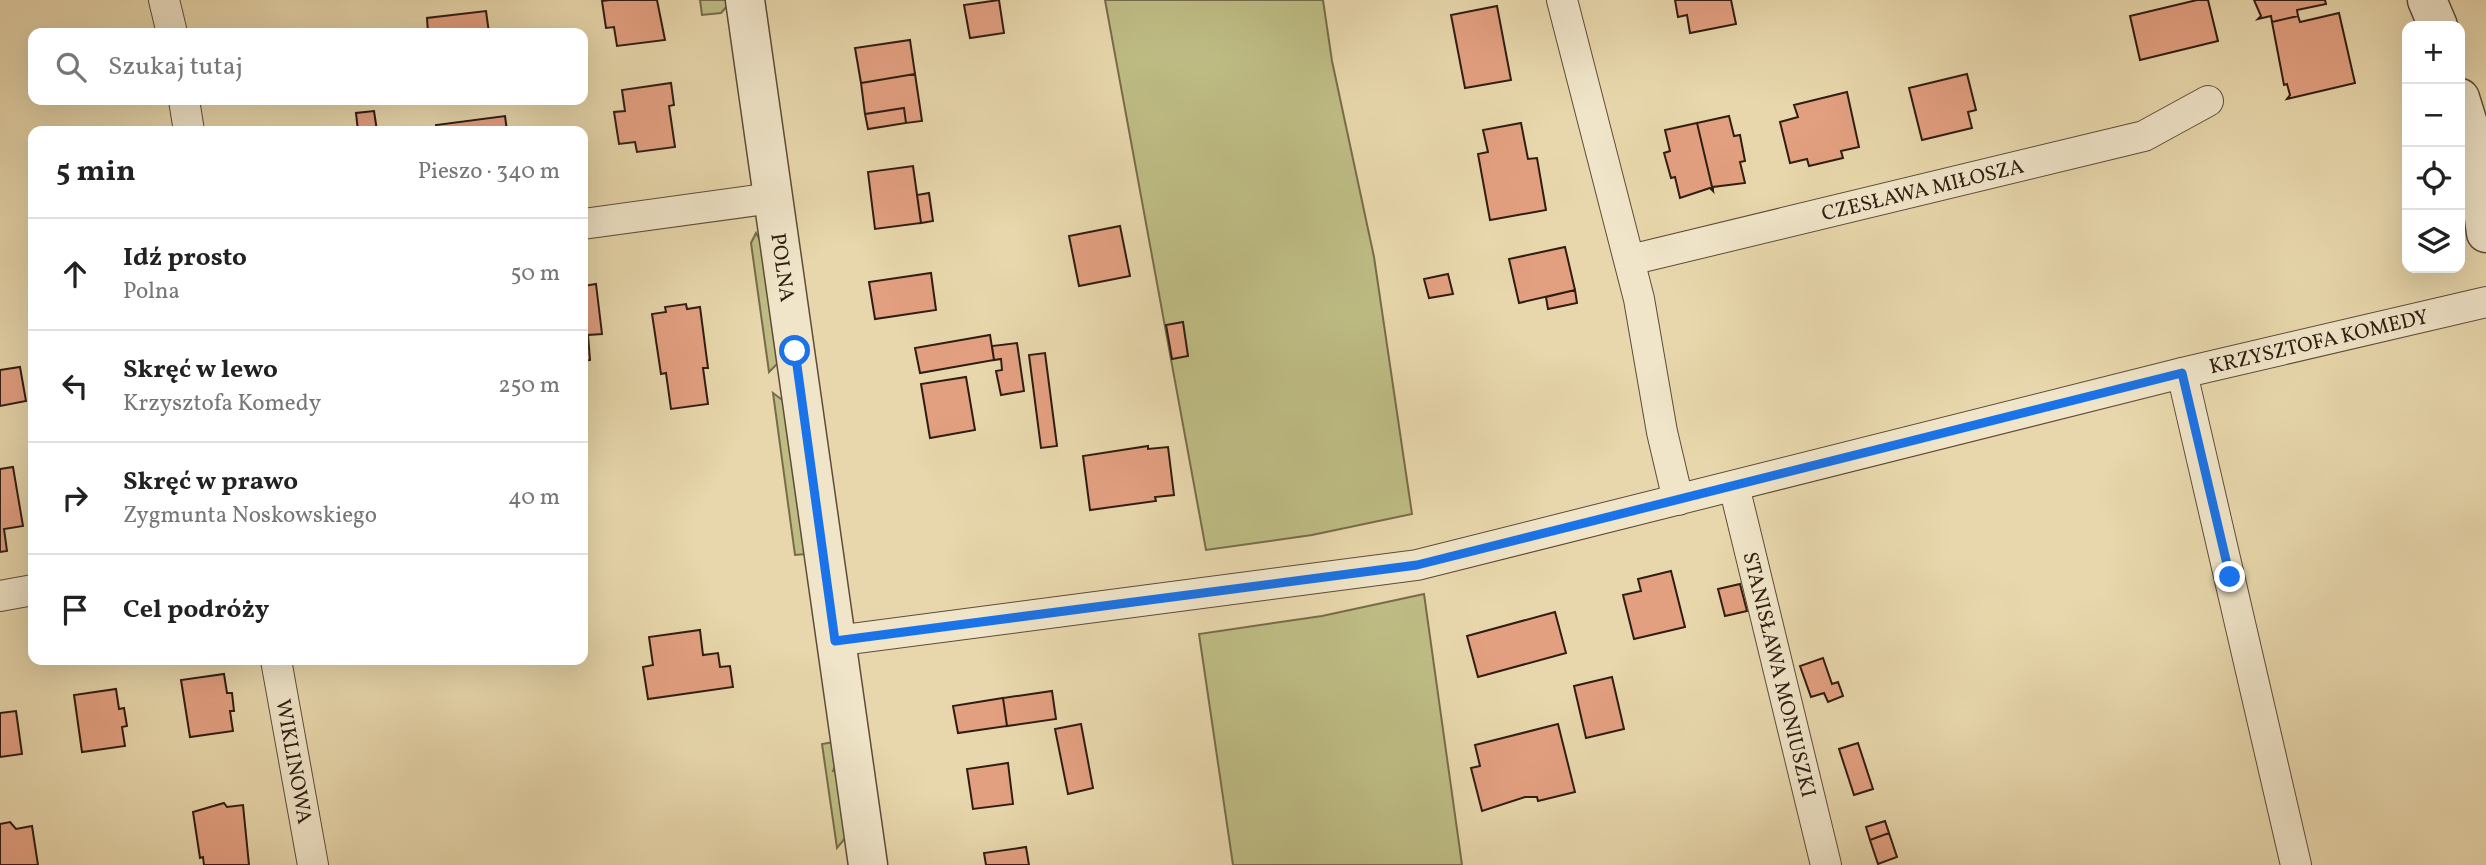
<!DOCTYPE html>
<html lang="pl">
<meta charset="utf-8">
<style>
:root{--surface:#fff;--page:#f2f2f2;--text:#222;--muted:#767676;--line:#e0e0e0}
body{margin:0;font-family:Vollkorn,serif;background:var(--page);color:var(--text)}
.controls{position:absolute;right:21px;top:21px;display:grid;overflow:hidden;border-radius:14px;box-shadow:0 7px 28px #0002}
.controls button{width:63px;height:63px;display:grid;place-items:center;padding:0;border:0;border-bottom:2px solid var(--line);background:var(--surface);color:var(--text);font:35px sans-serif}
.stop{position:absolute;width:21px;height:21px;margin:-16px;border:5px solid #1a73e8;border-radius:50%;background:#fff}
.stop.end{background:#1a73e8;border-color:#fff;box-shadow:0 2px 7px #0008}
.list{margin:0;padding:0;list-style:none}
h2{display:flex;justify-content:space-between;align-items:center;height:91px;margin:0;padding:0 28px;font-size:30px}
h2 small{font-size:23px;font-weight:400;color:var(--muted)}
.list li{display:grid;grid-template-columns:46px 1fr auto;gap:21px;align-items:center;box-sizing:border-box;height:112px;padding:0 28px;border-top:2px solid var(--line)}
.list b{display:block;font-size:26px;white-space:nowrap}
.list p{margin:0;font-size:23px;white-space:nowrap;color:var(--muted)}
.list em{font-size:23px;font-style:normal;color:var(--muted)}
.icon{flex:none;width:38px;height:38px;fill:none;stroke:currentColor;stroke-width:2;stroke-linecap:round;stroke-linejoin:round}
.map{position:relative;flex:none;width:2486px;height:865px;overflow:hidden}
.search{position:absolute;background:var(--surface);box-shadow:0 7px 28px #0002;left:28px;top:28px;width:560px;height:77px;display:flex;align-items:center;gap:18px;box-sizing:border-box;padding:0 24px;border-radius:14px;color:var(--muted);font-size:26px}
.panel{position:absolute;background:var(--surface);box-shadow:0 7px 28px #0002;left:28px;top:126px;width:560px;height:539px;border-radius:14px}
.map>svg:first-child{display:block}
.green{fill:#bebc84;stroke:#776c4b;stroke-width:2}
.building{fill:#e3a081;stroke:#301d12;stroke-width:2}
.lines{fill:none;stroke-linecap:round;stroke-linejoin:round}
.minor-casing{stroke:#5e4c38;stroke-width:32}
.tertiary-casing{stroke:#5e4c38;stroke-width:41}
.minor{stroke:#f0e5c9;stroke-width:30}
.tertiary{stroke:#f0e5c9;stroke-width:38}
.route{stroke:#1a73e8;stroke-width:9}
.labels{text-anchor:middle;stroke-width:7;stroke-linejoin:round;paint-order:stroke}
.street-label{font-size:21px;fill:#301d12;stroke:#f0e5c9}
</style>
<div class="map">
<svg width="2486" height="865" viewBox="0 0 2486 865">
<rect width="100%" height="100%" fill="#e8d7ac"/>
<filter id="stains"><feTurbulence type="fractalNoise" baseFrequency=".00286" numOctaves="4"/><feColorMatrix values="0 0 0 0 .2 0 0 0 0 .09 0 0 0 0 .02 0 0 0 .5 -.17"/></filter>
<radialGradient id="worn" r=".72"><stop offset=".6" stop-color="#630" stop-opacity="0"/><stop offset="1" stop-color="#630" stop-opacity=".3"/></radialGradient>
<path class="green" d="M 700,0 L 728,0 L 728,5 L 721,13 L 702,15 Z
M 1105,0 L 1323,0 L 1332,61 L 1374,257 L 1412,514 L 1312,535 L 1206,550 Z
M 756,233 L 761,242 L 780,361 L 769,372 L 751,243 Z
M 773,393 L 785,402 L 806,554 L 795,555 Z
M 1424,594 L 1462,865 L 1233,865 L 1199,634 L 1322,616 Z
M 834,742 L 837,762 L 833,771 L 837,772 L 847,836 L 837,848 L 822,744 Z"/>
<path class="building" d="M 610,0 L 657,0 L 665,40 L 617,46 L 614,27 L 606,28 L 602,1 Z
M 999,0 L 1004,33 L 970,38 L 964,5 Z
M 1675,0 L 1731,0 L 1736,24 L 1690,33 L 1687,15 L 1678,17 Z
M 2197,0 L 2208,0 L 2218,41 L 2140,60 L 2130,16 Z
M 2254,0 L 2325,0 L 2326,4 L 2297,10 L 2298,16 L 2272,22 L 2271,16 L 2258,19 L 2261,16 Z
M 1497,6 L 1511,80 L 1465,88 L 1451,15 Z
M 486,11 L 489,33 L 428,33 L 427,18 Z
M 2339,13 L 2355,83 L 2287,99 L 2290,95 L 2287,84 L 2284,85 L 2272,22 L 2298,16 L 2300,22 Z
M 910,40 L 915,74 L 861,83 L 855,48 Z
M 915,74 L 922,121 L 906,123 L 904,108 L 865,114 L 861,83 Z
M 1967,74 L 1976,110 L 1968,112 L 1972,128 L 1922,140 L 1909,88 Z
M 671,83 L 674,105 L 669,106 L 675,147 L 637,152 L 635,142 L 619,144 L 614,112 L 625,111 L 622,90 Z
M 1847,92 L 1859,147 L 1841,151 L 1843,158 L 1809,166 L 1807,159 L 1790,163 L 1780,122 L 1798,117 L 1794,105 Z
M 904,108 L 906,123 L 868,129 L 865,114 Z
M 374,111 L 377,131 L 358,131 L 356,113 Z
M 505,116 L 507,131 L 437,131 L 436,125 Z
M 1729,116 L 1734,136 L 1740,135 L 1745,161 L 1740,162 L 1745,183 L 1713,187 L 1713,191 L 1697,123 Z
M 1521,123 L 1528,159 L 1537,158 L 1546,210 L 1490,220 L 1478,154 L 1488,152 L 1483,130 Z
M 1697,123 L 1713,191 L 1710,188 L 1680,198 L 1675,177 L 1671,178 L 1664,153 L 1670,151 L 1665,130 Z
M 913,166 L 921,223 L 875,229 L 868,172 Z
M 929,193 L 933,221 L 921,223 L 917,195 Z
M 1120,226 L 1130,276 L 1079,286 L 1069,236 Z
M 1565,247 L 1575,290 L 1519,303 L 1509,259 Z
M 931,273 L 936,310 L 875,319 L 869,282 Z
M 1448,274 L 1453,294 L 1429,298 L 1424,279 Z
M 596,284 L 602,334 L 588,335 L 590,360 L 583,361 L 583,286 Z
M 1575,290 L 1577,303 L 1548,309 L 1546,297 Z
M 686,304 L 687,309 L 700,307 L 708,368 L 703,368 L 708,404 L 671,409 L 666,373 L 661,374 L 652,314 L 666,312 L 665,307 Z
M 1183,322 L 1188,356 L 1172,359 L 1166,325 Z
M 990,335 L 994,360 L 920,373 L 915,348 Z
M 1017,343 L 1024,391 L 1001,395 L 996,371 L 1002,370 L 1001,359 L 994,360 L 992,346 Z
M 1045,353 L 1057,446 L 1041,448 L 1029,355 Z
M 20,367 L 26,401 L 0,406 L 0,370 Z
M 966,377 L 975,430 L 930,438 L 921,384 Z
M 1148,446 L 1148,449 L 1168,447 L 1174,495 L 1155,497 L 1156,501 L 1090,510 L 1083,456 Z
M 13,467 L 23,526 L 4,529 L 7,551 L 0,552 L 0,469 Z
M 1671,571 L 1685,627 L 1634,639 L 1623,595 L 1641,591 L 1638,579 Z
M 1740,584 L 1747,611 L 1725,616 L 1718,589 Z
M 1555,612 L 1566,653 L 1478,677 L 1467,636 Z
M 700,630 L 703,655 L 718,653 L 720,667 L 730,666 L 733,687 L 648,699 L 643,667 L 653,665 L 649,637 Z
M 1823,658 L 1832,684 L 1838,682 L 1843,696 L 1828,702 L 1824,693 L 1811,697 L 1800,666 Z
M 224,674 L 227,693 L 232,693 L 234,711 L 230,711 L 233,731 L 190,737 L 181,680 Z
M 1612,677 L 1624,729 L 1586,738 L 1574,686 Z
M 116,689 L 119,709 L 124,708 L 127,726 L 122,727 L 125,746 L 82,752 L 74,695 Z
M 1052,691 L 1056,719 L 1007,726 L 1003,698 Z
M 1003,698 L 1007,726 L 958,733 L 953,706 Z
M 16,711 L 22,754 L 0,757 L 0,713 Z
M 1081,724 L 1093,788 L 1068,794 L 1055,729 Z
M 1558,724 L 1575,792 L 1538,801 L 1537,797 L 1525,797 L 1482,811 L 1471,768 L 1480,766 L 1475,745 Z
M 1858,743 L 1873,789 L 1854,795 L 1839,749 Z
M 1008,763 L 1013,804 L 973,809 L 967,769 Z
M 224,803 L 227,807 L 243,805 L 249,865 L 204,865 L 203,857 L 200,858 L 193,812 Z
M 1885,821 L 1889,833 L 1870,840 L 1866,827 Z
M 10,822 L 16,829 L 32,826 L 38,865 L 0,865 L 0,824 Z
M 1889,833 L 1897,857 L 1878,864 L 1870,840 Z
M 1026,847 L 1029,865 L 986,865 L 984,853 Z"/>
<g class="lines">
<defs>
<g id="minor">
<path d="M 164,0 L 172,33"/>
<path d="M 1562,0 L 1639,299 L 1662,432 L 1678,500"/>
<path d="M 184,100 L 189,131"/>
<path d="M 583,224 L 773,198"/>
<path id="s1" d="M 1630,260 L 2144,136 L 2208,101"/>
<path d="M 2182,373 L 2296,865"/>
<path id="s2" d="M 1734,486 L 1826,865"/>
<path d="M 0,596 L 33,590"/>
<path id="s3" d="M 835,641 L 1417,565 L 2182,373 L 2486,302"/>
<path id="s4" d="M 276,660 L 313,865"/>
</g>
<g id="tertiary">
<path id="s5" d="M 745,0 L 868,865"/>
<path d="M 2427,0 L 2438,26"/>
<path d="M 2460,98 L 2474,143 L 2485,166"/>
<path d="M 2474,143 L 2486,233"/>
</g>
</defs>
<use href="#minor" class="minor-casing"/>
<use href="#tertiary" class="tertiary-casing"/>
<use href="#minor" class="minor"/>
<use href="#tertiary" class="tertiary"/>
</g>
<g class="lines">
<path class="route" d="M 795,351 L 835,641 L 1417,565 L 2182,373 L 2230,577"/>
</g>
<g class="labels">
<g class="street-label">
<text dy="7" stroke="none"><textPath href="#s1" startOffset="301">CZESŁAWA MIŁOSZA</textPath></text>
<text dy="7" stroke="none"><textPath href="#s5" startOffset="270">POLNA</textPath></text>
<text dy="7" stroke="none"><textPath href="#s3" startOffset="1516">KRZYSZTOFA KOMEDY</textPath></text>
<text dy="7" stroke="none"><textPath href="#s2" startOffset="194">STANISŁAWA MONIUSZKI</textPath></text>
<text dy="7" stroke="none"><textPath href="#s4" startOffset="103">WIKLINOWA</textPath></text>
</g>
</g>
<rect width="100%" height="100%" filter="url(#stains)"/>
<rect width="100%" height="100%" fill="url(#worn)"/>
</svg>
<div class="controls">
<button>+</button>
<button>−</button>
<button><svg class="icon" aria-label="locate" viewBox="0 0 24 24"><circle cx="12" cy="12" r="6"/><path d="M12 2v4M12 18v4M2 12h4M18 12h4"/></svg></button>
<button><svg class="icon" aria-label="layers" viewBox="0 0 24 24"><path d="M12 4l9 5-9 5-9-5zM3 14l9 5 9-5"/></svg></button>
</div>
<div class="stop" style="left:795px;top:351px"></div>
<div class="stop end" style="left:2230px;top:577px"></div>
<div class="search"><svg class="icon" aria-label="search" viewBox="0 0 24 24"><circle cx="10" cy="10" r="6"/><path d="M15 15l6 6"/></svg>Szukaj tutaj</div>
<section class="panel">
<h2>5 min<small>Pieszo · 340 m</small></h2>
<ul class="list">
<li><svg class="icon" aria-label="ahead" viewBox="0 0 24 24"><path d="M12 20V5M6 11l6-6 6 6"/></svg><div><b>Idź prosto</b><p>Polna</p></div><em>50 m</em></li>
<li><svg class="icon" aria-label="left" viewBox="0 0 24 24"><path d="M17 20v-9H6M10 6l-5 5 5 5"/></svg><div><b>Skręć w lewo</b><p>Krzysztofa Komedy</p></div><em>250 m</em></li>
<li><svg class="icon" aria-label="right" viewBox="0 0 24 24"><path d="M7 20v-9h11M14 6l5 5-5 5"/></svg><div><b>Skręć w prawo</b><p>Zygmunta Noskowskiego</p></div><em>40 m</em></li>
<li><svg class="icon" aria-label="arrive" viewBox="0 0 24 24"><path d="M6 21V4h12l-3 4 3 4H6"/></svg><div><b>Cel podróży</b></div></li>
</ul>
</section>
</div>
